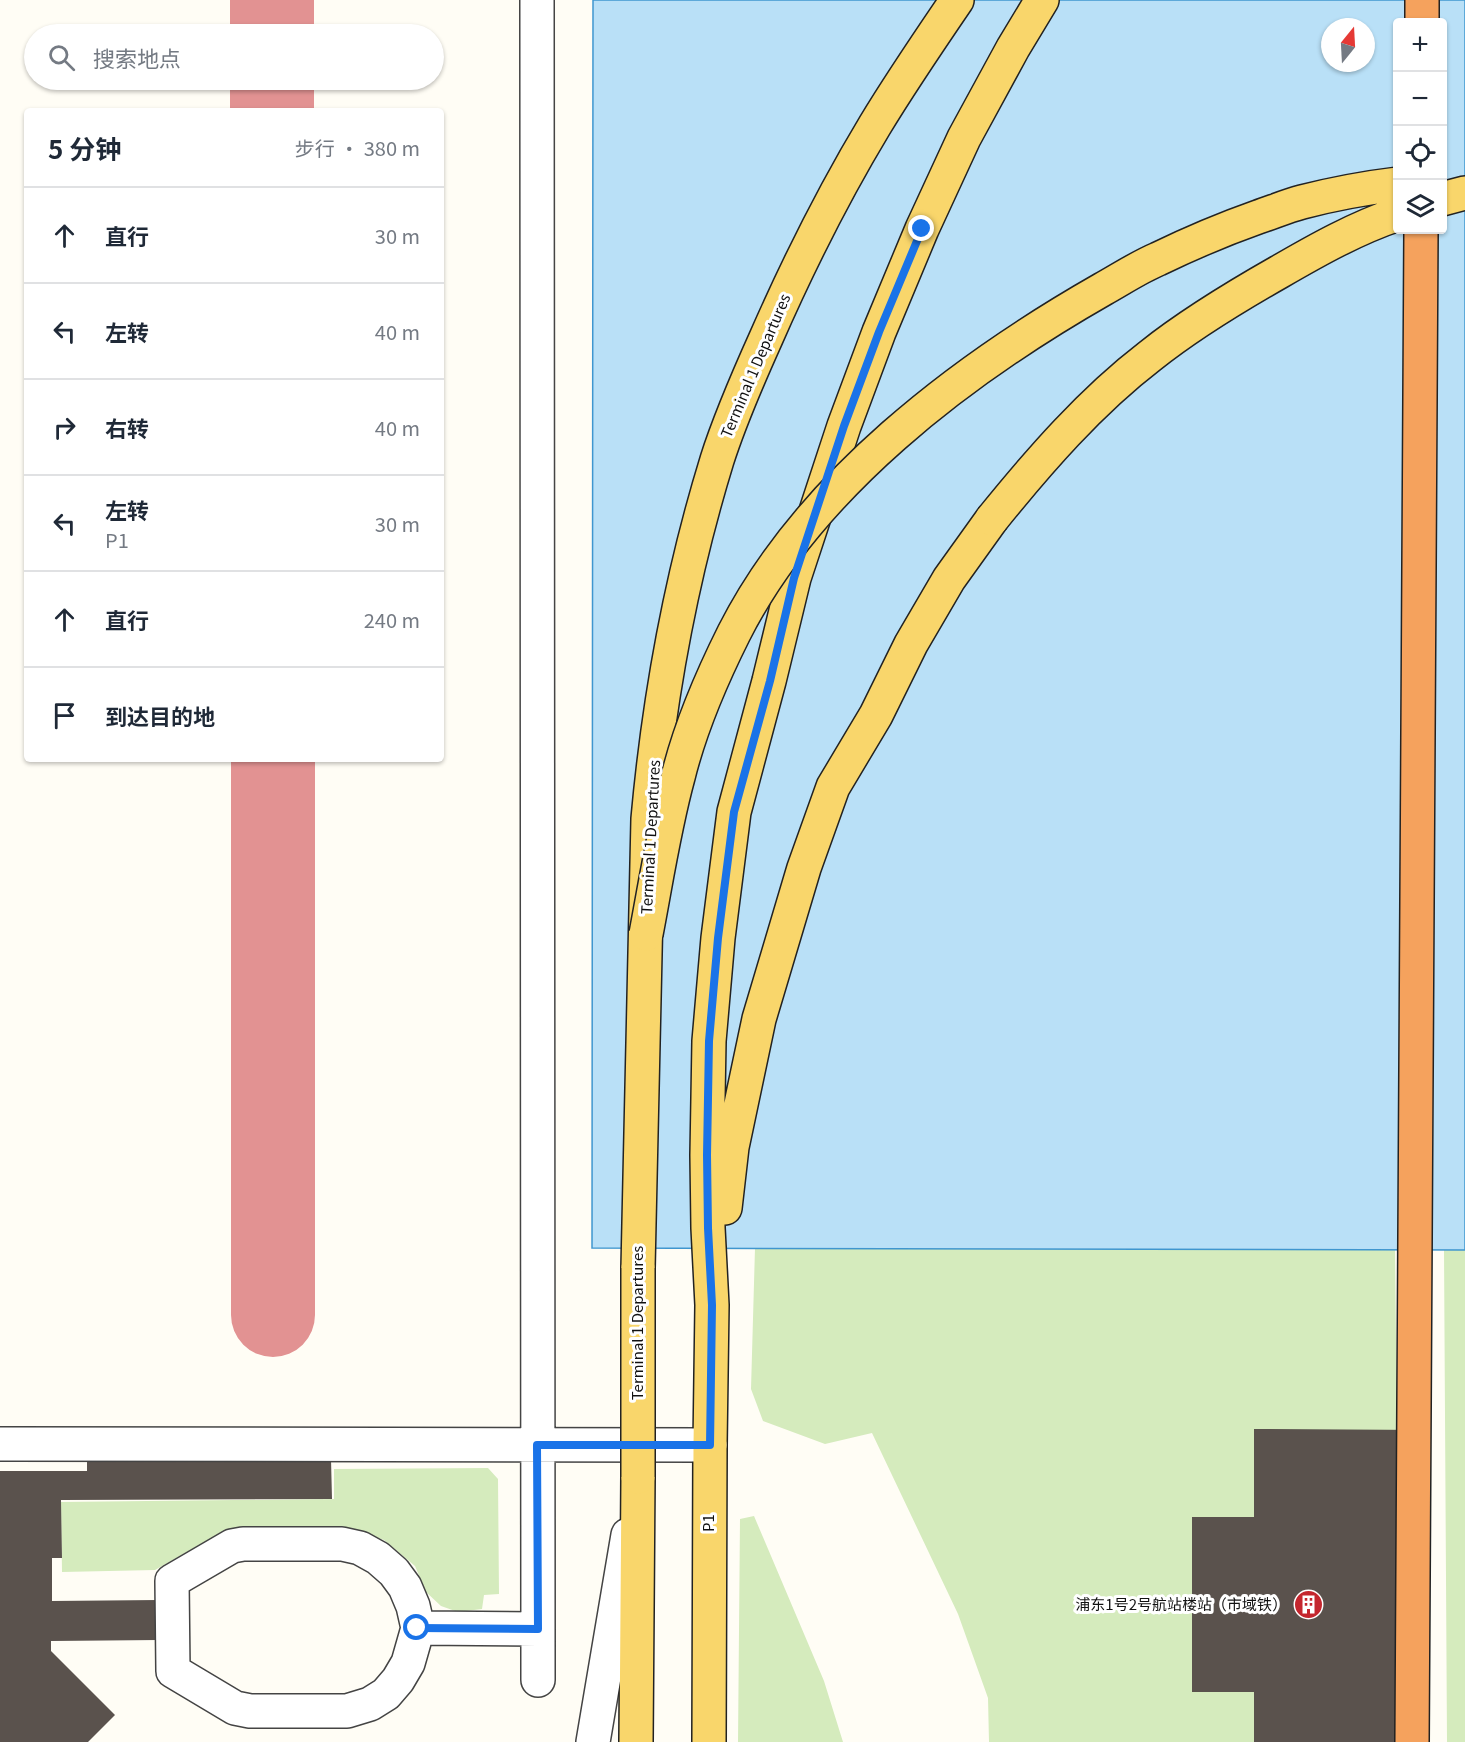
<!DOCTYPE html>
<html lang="zh">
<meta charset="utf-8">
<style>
:root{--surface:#fff;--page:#f6f6f7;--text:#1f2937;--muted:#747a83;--line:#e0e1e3}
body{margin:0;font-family:Georgia,"Noto Sans SC",serif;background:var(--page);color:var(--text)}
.controls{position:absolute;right:18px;top:18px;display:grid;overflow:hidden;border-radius:6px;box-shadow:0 2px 4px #0004}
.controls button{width:54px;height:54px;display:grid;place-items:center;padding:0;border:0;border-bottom:2px solid var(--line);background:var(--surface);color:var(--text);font:30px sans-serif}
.compass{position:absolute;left:1321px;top:18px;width:54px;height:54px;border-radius:50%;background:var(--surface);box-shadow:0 2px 4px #0004;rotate:18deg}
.stop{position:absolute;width:18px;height:18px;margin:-14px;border:4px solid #1a73e8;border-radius:50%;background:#fff}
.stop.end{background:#1a73e8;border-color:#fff;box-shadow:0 2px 6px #0008}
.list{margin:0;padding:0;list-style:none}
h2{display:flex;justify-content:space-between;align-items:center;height:78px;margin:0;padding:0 24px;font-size:26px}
h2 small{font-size:20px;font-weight:400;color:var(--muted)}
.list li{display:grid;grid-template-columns:39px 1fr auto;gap:18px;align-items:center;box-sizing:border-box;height:96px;padding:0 24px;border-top:2px solid var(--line)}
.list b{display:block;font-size:22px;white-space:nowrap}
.list p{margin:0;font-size:20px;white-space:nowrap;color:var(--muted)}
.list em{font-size:20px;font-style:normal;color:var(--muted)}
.icon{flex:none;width:33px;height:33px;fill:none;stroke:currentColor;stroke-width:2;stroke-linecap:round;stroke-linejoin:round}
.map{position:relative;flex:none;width:1465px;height:1742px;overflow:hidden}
.search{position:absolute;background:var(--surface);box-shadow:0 2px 4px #0004;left:24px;top:24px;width:420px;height:66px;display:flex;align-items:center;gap:15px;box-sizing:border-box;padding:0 21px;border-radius:33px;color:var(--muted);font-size:22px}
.panel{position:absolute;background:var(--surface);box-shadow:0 2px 4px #0004;left:24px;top:108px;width:420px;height:654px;border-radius:6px}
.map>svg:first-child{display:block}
.green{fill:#d5ebbd}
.water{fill:#b9e0f7;stroke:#3f96cf;stroke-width:1.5;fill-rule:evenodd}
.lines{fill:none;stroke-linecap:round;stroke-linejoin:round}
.taxiway{stroke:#e29292;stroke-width:84}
.building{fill:#5a524d}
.minor-casing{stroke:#444;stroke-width:36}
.major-casing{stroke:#222;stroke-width:36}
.highway-casing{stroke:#222;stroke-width:36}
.minor{stroke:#fff;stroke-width:33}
.major{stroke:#f9d66b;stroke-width:33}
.highway{stroke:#f5a25d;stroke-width:33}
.major-bridge-casing{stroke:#222;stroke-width:36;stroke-linecap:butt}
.major-bridge{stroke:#f9d66b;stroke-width:33}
.route{stroke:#1a73e8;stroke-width:8}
.labels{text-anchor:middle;stroke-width:6;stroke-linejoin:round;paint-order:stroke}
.street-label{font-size:15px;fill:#111;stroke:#fff}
.poi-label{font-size:15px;fill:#111;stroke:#fff;text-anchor:end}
</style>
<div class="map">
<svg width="1465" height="1742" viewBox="0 0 1465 1742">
<rect width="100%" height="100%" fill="#fffdf5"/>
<path class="green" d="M 755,1248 L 1395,1250 L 1398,1517 L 1345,1742 L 989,1742 L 988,1698 L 958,1614 L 872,1433 L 825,1444 L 763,1421 L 751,1389 Z
M 1444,1250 L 1465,1250 L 1465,1742 L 1447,1742 Z
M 488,1468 L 498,1479 L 499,1594 L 484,1595 L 482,1609 L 458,1612 L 441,1606 L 426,1592 L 415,1566 L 384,1540 L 355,1530 L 227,1529 L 155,1570 L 62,1572 L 61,1502 L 334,1499 L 334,1469 Z
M 754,1516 L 824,1681 L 843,1742 L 738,1742 L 740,1519 Z"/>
<path class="water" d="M 593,0 L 1465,0 L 1465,1250 L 592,1248 ZM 1398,22 L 1442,22 L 1442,230 L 1398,230 ZM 1330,27 L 1366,27 L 1366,63 L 1330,63 Z"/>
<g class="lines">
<path class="taxiway" d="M 272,34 L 272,0
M 272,111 L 272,80
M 273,759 L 273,1315"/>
</g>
<path class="building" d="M 1254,1429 L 1424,1430 L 1424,1742 L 1254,1742 L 1254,1692 L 1192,1692 L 1192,1517 L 1254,1517 Z
M 331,1459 L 332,1499 L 61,1500 L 62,1558 L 52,1558 L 52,1601 L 159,1600 L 159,1640 L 51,1641 L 51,1651 L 115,1715 L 88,1742 L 0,1742 L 0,1471 L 87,1471 L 87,1460 Z"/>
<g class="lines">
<defs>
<path id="minor" d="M 537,0 L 538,1680
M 0,1444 L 710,1445
M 243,1544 L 342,1544 L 360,1548 L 378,1558 L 394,1572 L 405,1587 L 413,1606 L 418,1628 L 408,1663 L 398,1680 L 386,1694 L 370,1704 L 347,1711 L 250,1711 L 235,1708 L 173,1671 L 172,1581 L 232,1546 Z
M 418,1628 L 538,1629
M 593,1742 L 628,1535"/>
<path id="major" d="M 1442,199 L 1465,193
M 725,1208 L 732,1147 L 759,1019 L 804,868 L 833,787 L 876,715 L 911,644 L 949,579 L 992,519
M 638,1268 L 648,819 C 659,698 681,577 717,460 C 730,419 748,378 766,338 C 798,265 834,193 875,125 C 901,82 929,41 957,0
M 636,1742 L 638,1477
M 709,1742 L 710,1445 L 712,1305 L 708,1228 L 707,1155 L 709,1041 L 718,938 L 734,812 L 769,681 L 794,578 L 844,426 L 879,332 L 922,229 L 964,138 L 1013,48 L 1042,0"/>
<path id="highway" d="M 1422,22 L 1422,0
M 1412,1742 L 1421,230"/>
</defs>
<use href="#minor" class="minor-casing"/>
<use href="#major" class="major-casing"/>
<use href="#highway" class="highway-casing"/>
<use href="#minor" class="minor"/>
<use href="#major" class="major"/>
<use href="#highway" class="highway"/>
<defs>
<path id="major-bridge" d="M 992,519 C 1039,461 1090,402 1150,356 C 1190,324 1235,297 1279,272 C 1317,250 1356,228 1398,214
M 646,934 C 656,882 664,828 678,777 C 690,728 712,677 734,633 C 809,485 961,370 1103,289 C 1121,279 1139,267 1158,259 C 1191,243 1224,229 1258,217 C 1273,212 1287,206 1302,202 C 1333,194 1365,188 1398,184
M 638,1268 L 638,1477"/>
</defs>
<use href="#major-bridge" class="major-bridge-casing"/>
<use href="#major-bridge" class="major-bridge"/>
</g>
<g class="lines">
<path class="route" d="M 417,1628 L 538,1629 L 537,1445 L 710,1445 L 712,1305 L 708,1228 L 707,1155 L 709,1041 L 718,938 L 734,812 L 770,681 L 794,578 L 844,426 L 879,332 L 922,229"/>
</g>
<defs>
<symbol id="building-disc" viewBox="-11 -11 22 22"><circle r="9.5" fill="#c4262e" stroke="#fff"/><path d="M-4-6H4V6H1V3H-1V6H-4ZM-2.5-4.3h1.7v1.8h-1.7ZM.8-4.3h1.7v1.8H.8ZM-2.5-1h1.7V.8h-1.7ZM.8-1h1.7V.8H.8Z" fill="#fff"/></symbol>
</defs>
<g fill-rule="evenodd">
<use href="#building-disc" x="1292" y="1588" width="33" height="33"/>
</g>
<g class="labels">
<g class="street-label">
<text transform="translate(756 366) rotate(-67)" y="5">Terminal 1 Departures</text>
<text transform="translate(651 837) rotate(-87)" y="5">Terminal 1 Departures</text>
<text transform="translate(638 1323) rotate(-90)" y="5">Terminal 1 Departures</text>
<text transform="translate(709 1523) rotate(-90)" y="5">P1</text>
</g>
<g class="poi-label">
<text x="1287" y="1610">浦东1号2号航站楼站（市域铁）</text>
</g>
</g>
</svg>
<div class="controls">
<button>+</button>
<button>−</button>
<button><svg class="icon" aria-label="locate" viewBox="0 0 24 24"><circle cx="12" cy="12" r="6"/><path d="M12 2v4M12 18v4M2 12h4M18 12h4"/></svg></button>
<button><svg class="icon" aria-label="layers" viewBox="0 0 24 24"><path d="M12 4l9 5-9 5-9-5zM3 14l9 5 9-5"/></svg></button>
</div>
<svg class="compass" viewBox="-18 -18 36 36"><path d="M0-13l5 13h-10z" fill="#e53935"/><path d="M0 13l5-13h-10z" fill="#747a83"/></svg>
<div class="stop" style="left:417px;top:1628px"></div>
<div class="stop end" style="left:922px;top:229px"></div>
<div class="search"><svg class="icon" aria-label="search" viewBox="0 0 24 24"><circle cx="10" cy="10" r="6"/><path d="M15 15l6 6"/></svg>搜索地点</div>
<section class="panel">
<h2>5 分钟<small>步行 · 380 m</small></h2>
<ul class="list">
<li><svg class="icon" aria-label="ahead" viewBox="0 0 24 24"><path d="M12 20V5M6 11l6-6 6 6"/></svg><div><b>直行</b></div><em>30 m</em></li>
<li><svg class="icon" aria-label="left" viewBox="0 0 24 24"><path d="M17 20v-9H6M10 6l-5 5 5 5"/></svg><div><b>左转</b></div><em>40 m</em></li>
<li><svg class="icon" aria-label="right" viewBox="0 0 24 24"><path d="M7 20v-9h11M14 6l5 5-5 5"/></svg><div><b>右转</b></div><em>40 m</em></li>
<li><svg class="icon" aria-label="left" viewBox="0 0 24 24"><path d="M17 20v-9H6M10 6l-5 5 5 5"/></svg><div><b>左转</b><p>P1</p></div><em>30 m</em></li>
<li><svg class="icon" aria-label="ahead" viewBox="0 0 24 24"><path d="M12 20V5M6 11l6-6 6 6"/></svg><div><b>直行</b></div><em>240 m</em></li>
<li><svg class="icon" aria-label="arrive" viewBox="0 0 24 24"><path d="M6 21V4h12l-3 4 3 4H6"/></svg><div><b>到达目的地</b></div></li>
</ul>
</section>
</div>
